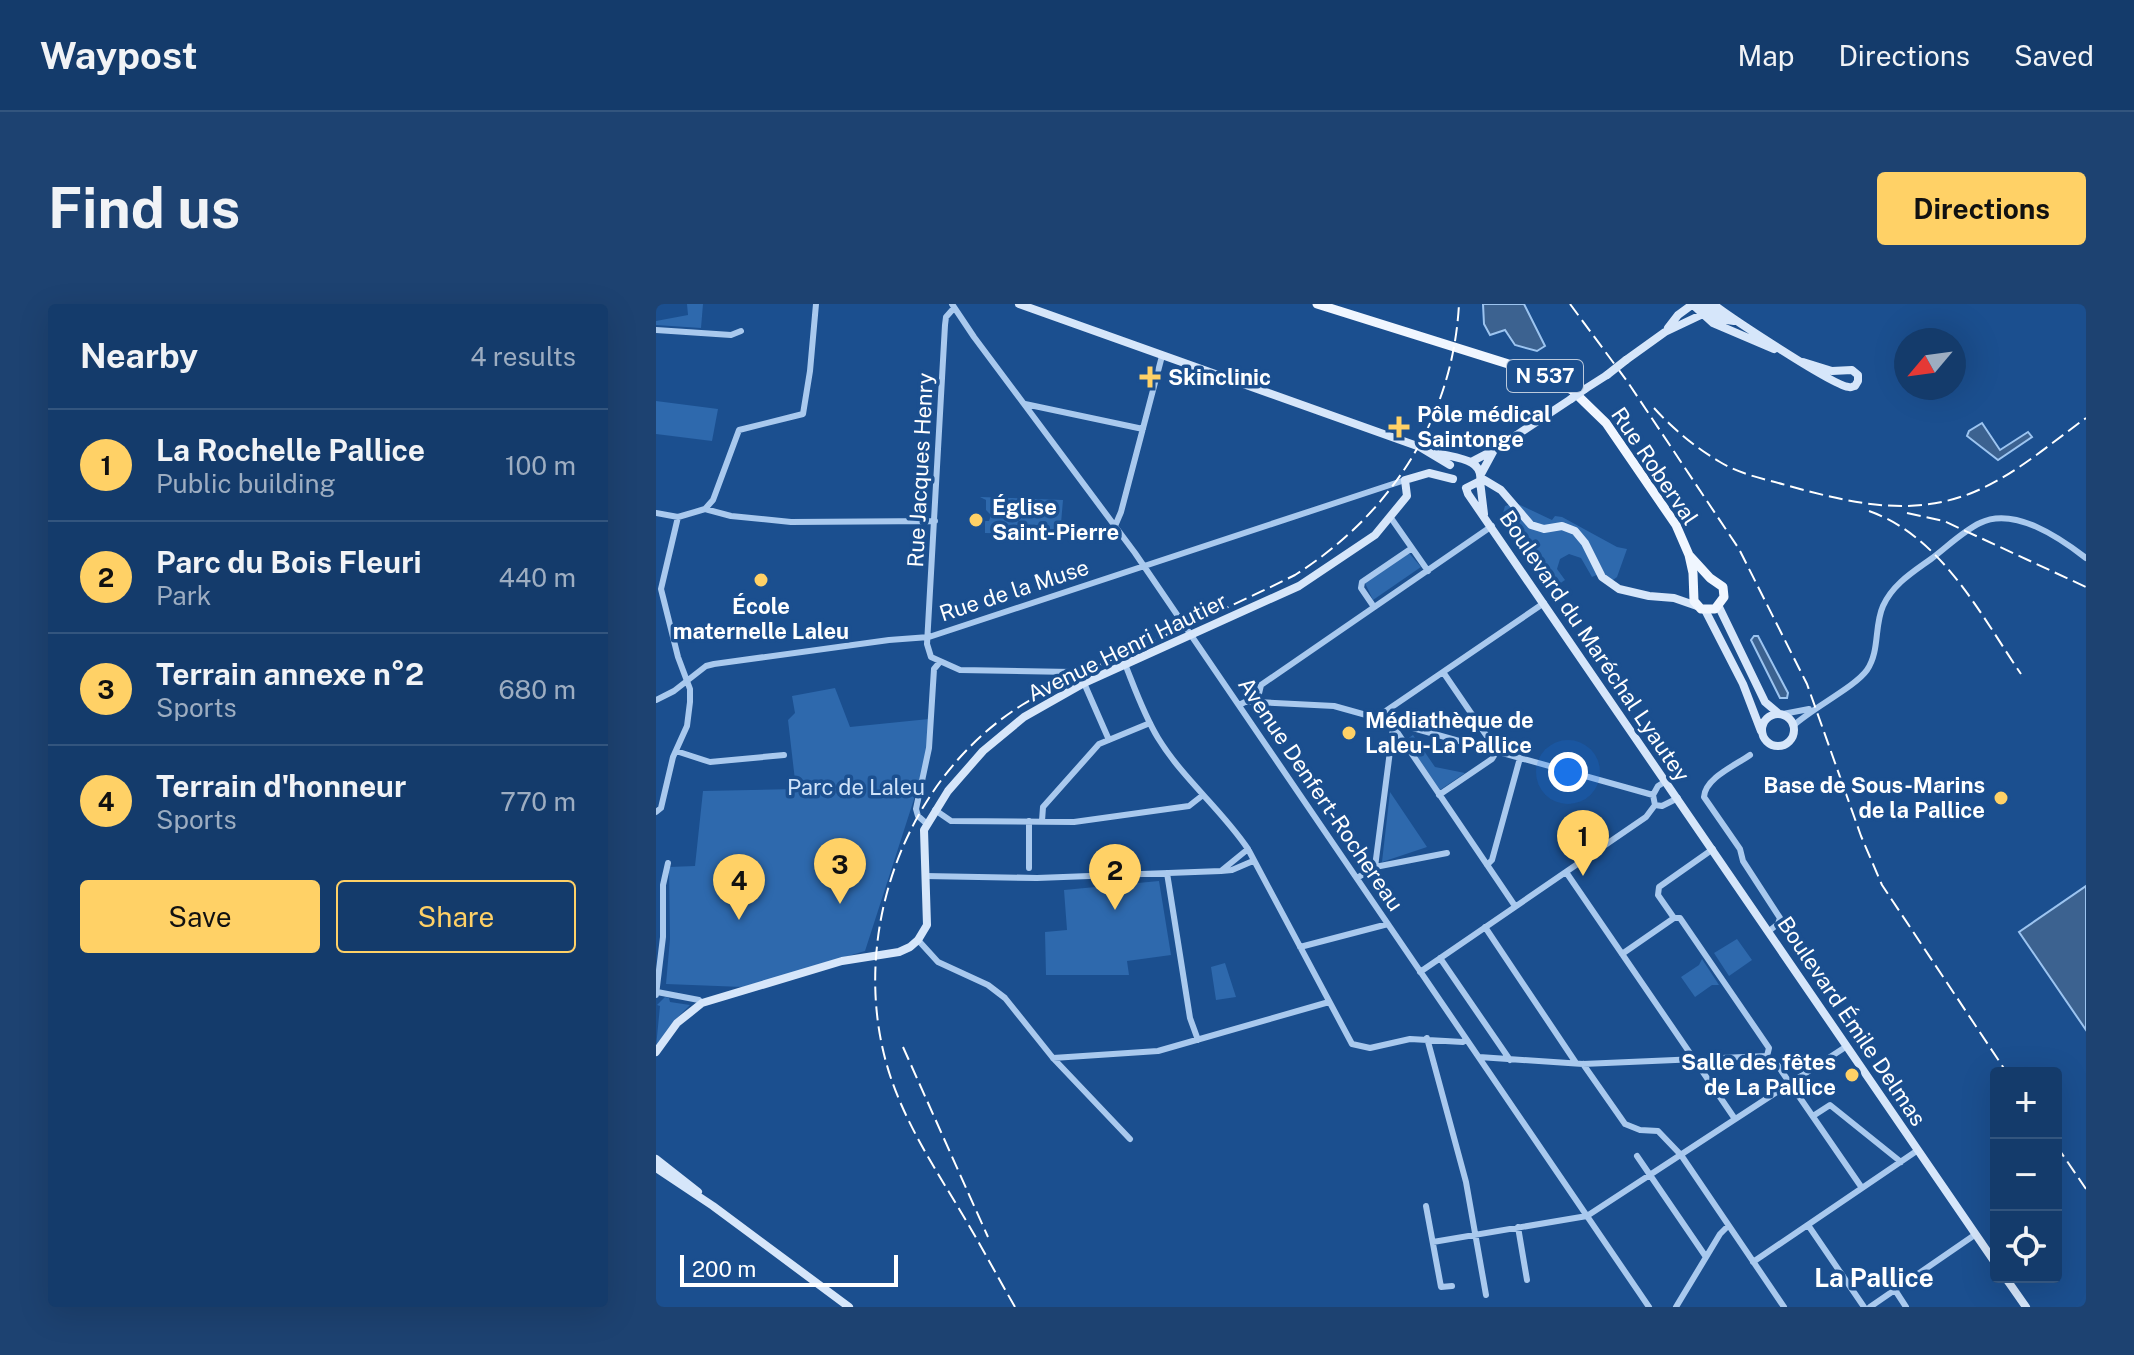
<!DOCTYPE html>
<meta charset="utf-8">
<style>
:root{--surface:#143b6b;--page:#1d4271;--text:#f1f3f6;--muted:#9dadc1;--line:#33557e;--accent:#ffd166}
body{margin:0;font-family:"Public Sans",sans-serif;background:var(--page);color:var(--text)}
.controls{position:absolute;right:24px;bottom:24px;display:grid;overflow:hidden;border-radius:8px;box-shadow:0 8px 32px #0002}
.controls button{width:72px;height:72px;display:grid;place-items:center;padding:0;border:0;border-bottom:2px solid var(--line);background:var(--surface);color:var(--text);font:40px sans-serif}
.compass{position:absolute;left:1238px;top:24px;width:72px;height:72px;border-radius:50%;background:var(--surface);box-shadow:0 8px 32px #0002;rotate:241deg}
.scale{position:absolute;left:24px;bottom:20px;width:218px;box-sizing:border-box;padding-left:8px;border:4px solid #fff;border-top:0;font-size:22px;line-height:28px;white-space:nowrap;color:#fff;-webkit-text-stroke:6px #1b4f8f;paint-order:stroke}
.you{position:absolute;left:912px;top:468px;width:28px;height:28px;margin:-20px;border:6px solid #fff;border-radius:50%;background:#1a73e8;box-shadow:0 0 0 12px #1a73e833}
.badge{display:grid;place-items:center;width:52px;height:52px;border-radius:50%;background:var(--accent);color:#111;font-size:26px;font-weight:700}
.pin{position:absolute;translate:-50% -66px;filter:drop-shadow(0 2px 4px #0008)}
.pin::after{content:'';position:absolute;top:42px;width:28px;height:24px;background:inherit;clip-path:polygon(0 0,100% 0,50% 100%)}
.list{margin:0;padding:0;list-style:none}
h2{display:flex;justify-content:space-between;align-items:center;height:104px;margin:0;padding:0 32px;font-size:34px}
h2 small{font-size:26px;font-weight:400;color:var(--muted)}
.list li{display:grid;grid-template-columns:52px 1fr auto;gap:24px;align-items:center;box-sizing:border-box;height:112px;padding:0 32px;border-top:2px solid var(--line)}
.list b{display:block;font-size:30px;white-space:nowrap}
.list p{margin:0;font-size:26px;white-space:nowrap;color:var(--muted)}
.list em{font-size:26px;font-style:normal;color:var(--muted)}
.actions{display:flex;gap:16px;padding:24px 32px}
.actions a{flex:1;padding:18px 0;border:2px solid var(--accent);border-radius:8px;text-align:center;font-size:28px;color:var(--accent)}
.actions .main{background:var(--accent);color:#111}
.icon{flex:none;width:44px;height:44px;fill:none;stroke:currentColor;stroke-width:2;stroke-linecap:round;stroke-linejoin:round}
.map{position:relative;flex:none;width:1430px;height:1003px;overflow:hidden;border-radius:8px}
header{display:flex;align-items:center;gap:48px;box-sizing:border-box;height:112px;padding:0 40px;background:var(--surface);border-bottom:2px solid var(--line)}
header strong{font-size:38px}
nav{display:flex;gap:44px;margin-inline-start:auto;font-size:28px}
.intro{display:flex;align-items:center;justify-content:space-between;box-sizing:border-box;height:192px;padding:0 48px}
h1{margin:0;font-size:56px}
.button{padding:20px 36px;border-radius:8px;background:var(--accent);color:#111;font-size:28px;font-weight:700}
main{display:flex;gap:48px;padding:0 48px}
aside{flex:1;background:var(--surface);border-radius:8px;box-shadow:0 8px 32px #0002}
.map>svg:first-child{display:block}
.green{fill:#2e69ad}
.water{fill:#3c6290;stroke:#9cc4f0;stroke-width:2}
.lines{fill:none;stroke-linecap:round;stroke-linejoin:round}
.street{stroke:#a9c9ee;stroke-width:6}
.secondary{stroke:#d6e6fa;stroke-width:8}
.primary{stroke:#f0f6ff;stroke-width:9}
.rail{stroke:#fff;stroke-width:2;stroke-dasharray:14 6;stroke-linecap:butt}
.secondary-bridge{stroke:#d6e6fa;stroke-width:8}
.poi-dot{fill:#ffd166;stroke:#1b4f8f;stroke-width:3}
.labels{text-anchor:middle;stroke-width:7;stroke-linejoin:round;paint-order:stroke}
.shield{fill:#1b4f8f;stroke:#bbcadd;stroke-width:2}
.shield-label{font-size:20px;font-weight:bold;fill:#fff}
.poi-label{font-size:22px;font-weight:bold;fill:#fff;stroke:#1b4f8f;text-anchor:start}
.street-label{font-size:22px;fill:#fff;stroke:#1b4f8f}
.park-label{font-size:22px;fill:#cfe3fa;stroke:#1b4f8f}
.quarter-label{font-size:26px;font-weight:bold;fill:#fff;stroke:#1b4f8f}
</style>
<header>
<strong>Waypost</strong>
<nav><a>Map</a><a>Directions</a><a>Saved</a></nav>
</header>
<div class="intro"><h1>Find us</h1><a class="button">Directions</a></div>
<main>
<aside>
<h2>Nearby<small>4 results</small></h2>
<ul class="list">
<li><span class="badge">1</span><div><b>La Rochelle Pallice</b><p>Public building</p></div><em>100 m</em></li>
<li><span class="badge">2</span><div><b>Parc du Bois Fleuri</b><p>Park</p></div><em>440 m</em></li>
<li><span class="badge">3</span><div><b>Terrain annexe n°2</b><p>Sports</p></div><em>680 m</em></li>
<li><span class="badge">4</span><div><b>Terrain d'honneur</b><p>Sports</p></div><em>770 m</em></li>
</ul>
<div class="actions"><a class="main">Save</a><a>Share</a></div>
</aside>
<div class="map">
<svg width="1430" height="1003" viewBox="0 0 1430 1003">
<rect width="100%" height="100%" fill="#1b4f8f"/>
<path class="green" d="M 31,0 L 47,0 L 45,24 L 0,21 L 0,17 L 32,11 Z
M 0,97 L 62,105 L 56,137 L 0,130 Z
M 324,193 L 407,196 L 404,231 L 329,229 L 329,217 L 333,217 L 335,211 L 330,206 L 330,196 Z
M 860,199 L 896,216 L 899,212 L 906,213 L 961,243 L 971,245 L 961,273 L 953,279 L 943,270 L 936,273 L 925,254 L 913,250 L 904,255 L 901,265 L 909,276 L 903,280 L 854,208 L 847,209 L 849,202 Z
M 753,249 L 765,263 L 717,296 L 709,279 Z
M 179,384 L 194,423 L 273,415 L 270,458 L 209,647 L 87,683 L 10,680 L 14,635 L 13,563 L 39,562 L 47,487 L 140,485 L 132,416 L 139,409 L 136,392 Z
M 757,431 L 779,463 L 809,469 L 784,486 L 750,436 Z
M 734,488 L 771,543 L 726,558 Z
M 503,577 L 515,651 L 471,657 L 473,671 L 390,671 L 389,628 L 411,626 L 408,586 Z
M 1081,635 L 1096,656 L 1073,672 L 1058,649 Z
M 1046,655 L 1063,681 L 1056,681 L 1039,693 L 1025,673 L 1043,661 Z
M 569,659 L 580,693 L 560,696 L 555,663 Z
M 9,693 L 13,694 L 14,698 L 34,701 L 19,716 L 0,743 L 4,702 L 1,701 Z"/>
<path class="water" d="M 827,0 L 868,0 L 889,42 L 881,47 L 859,41 L 849,26 L 834,31 L 828,20 Z
M 1326,119 L 1344,146 L 1372,128 L 1376,133 L 1342,156 L 1311,132 L 1313,127 Z
M 1098,332 L 1102,332 L 1132,389 L 1131,394 L 1124,394 L 1095,336 Z
M 1430,582 L 1430,726 L 1363,628 Z"/>
<g class="lines">
<path class="street" d="M 296,0 L 318,33 L 479,249 L 993,1003
M 298,4 L 290,13 L 289,21 L 271,340 L 275,353 L 304,366 L 416,368 L 428,379 L 453,436
M 0,26 L 75,31 L 85,27
M 369,100 L 487,125
M 49,205 L 57,196 L 83,126 L 147,110 L 154,67 L 160,0
M 0,209 L 22,213 L 49,205 L 75,212 L 135,218 L 279,217
M 735,214 L 772,267
M 459,222 L 465,208 L 506,52
M 718,303 L 705,284 L 706,278 L 756,244
M 469,360 C 479,385 488,411 502,434 C 527,475 566,506 592,545 L 696,740 L 714,744 L 754,735 L 807,738 L 810,735
M 0,396 L 18,387 L 50,362 L 58,360 L 233,336 L 273,333 L 749,176
M 601,398 L 605,381 L 836,222
M 583,401 L 589,398 L 601,398 L 678,402 L 997,491
M 1127,410 L 1153,405
M 721,413 L 888,299
M 737,422 L 859,602
M 1137,422 C 1156,404 1199,383 1211,366 C 1224,347 1218,322 1227,302 C 1237,280 1257,268 1275,255 C 1291,243 1307,227 1324,219 C 1358,202 1404,234 1430,254
M 20,447 L 54,458 L 128,451
M 1094,451 C 1080,461 1049,474 1048,493 L 1084,545 L 1087,557 L 1124,614 L 1122,620 L 1113,627
M 783,491 L 836,455 L 841,447 L 787,368
M 1022,494 L 1006,502 L 999,501 L 997,491 L 1002,482 L 1026,467
M 279,506 L 295,517 L 418,518 L 533,502 L 547,491
M 0,508 L 5,504 L 17,453 L 31,422 L 34,398 L 34,385 L 22,353 L 5,285 L 22,213
M 373,517 L 373,564
M 386,517 L 387,503 L 443,440 L 494,419
M 271,520 L 262,512 L 260,505 L 273,444 L 278,365 L 283,359
M 831,561 L 836,556 L 864,454
M 719,563 L 737,424
M 565,567 L 576,566 L 597,557
M 910,568 L 1079,815
M 511,569 L 534,714 L 542,736
M 269,572 L 381,574 L 565,567 L 592,545
M 701,574 L 719,563 L 791,549
M 1018,614 L 1002,591 L 1003,583 L 1057,545
M 829,623 L 920,759
M 262,636 L 282,658 L 332,681 L 349,694 L 397,754 L 474,835
M 644,643 L 732,620
M 966,650 L 1018,614 L 1024,614 L 1113,744 L 1111,752
M 784,654 L 854,756
M 764,668 L 990,513 L 999,501
M 1,688 L 43,696 L 46,699
M 0,691 L 7,633 L 7,581 L 12,559
M 771,734 L 810,878 L 830,991
M 823,753 L 927,760 L 1111,752 L 1120,759 L 1206,884
M 397,754 L 502,747 L 673,698
M 927,760 L 969,820 L 984,826 L 1002,827 L 1025,851 L 1128,1003
M 1157,812 L 1174,801 L 1245,858
M 981,852 L 1050,953
M 770,902 L 785,983 L 796,982
M 1152,921 L 1208,1003
M 862,923 L 871,976
M 777,938 L 931,912 L 1191,742
M 1097,958 L 1262,846
M 1239,986 L 1250,1003
M 1020,1003 L 1064,930 L 1072,922
M 1214,1003 L 1320,930"/>
<path class="secondary" d="M 363,0 L 764,143 L 794,161
M 1036,0 L 1057,19 L 1118,45
M 1046,0 L 1064,15 L 1078,17
M 1057,0 C 1074,13 1179,83 1193,83 C 1195,84 1197,82 1199,82 L 1202,77 L 1202,71 L 1196,66 L 1176,67 L 1147,58
M 1012,24 L 1022,11 L 1037,0
M 970,56 L 1009,28 L 1047,10 L 1054,0
M 929,85 L 951,71
M 781,149 C 798,154 828,154 824,177 L 810,184
M 815,158 L 838,146 L 915,95
M 825,170 L 838,146
M 825,174 L 845,186 L 875,221 L 888,225 L 906,222 L 919,227 L 929,239 L 946,273 L 963,285 L 993,292 L 1018,294 L 1041,302
M 824,177 L 828,210
M 810,184 L 812,190 L 1340,960
M 1063,303 L 1109,398 L 1122,409
M 1049,306 L 1087,380 L 1105,427
M1106 426a16 16 0 1 1 32 0a16 16 0 1 1-32 0Z
M 0,748 L 21,719 L 46,699 L 186,657 L 243,648 L 254,643 L 262,636 L 271,621 L 268,526 L 292,487 L 327,447 L 368,413 L 428,379 L 643,282 L 719,231 L 751,192 L 749,176 L 773,169 L 797,175
M 0,855 L 42,888
M 0,864 L 57,902 L 193,1003
M 1349,973 L 1370,1003"/>
<path class="primary" d="M 661,0 L 881,69 L 916,86 L 950,119 L 1020,221 L 1033,251 L 1037,269 L 1038,297 L 1045,305 L 1059,305 L 1068,293 L 1067,283 L 1054,274 L 1033,251"/>
<path class="rail" d="M 914,0 L 971,77 L 1083,245 L 1151,380 L 1205,532 L 1226,581 L 1351,769
M 998,104 C 1017,125 1040,144 1064,158 C 1085,171 1110,175 1133,182 C 1196,199 1255,214 1318,188 C 1359,171 1395,139 1430,114
M 1213,207 C 1286,233 1324,310 1365,370
M 1251,209 L 1288,217 L 1430,283
M 247,743 L 332,933
M 1400,841 L 1430,885
M 359,1003 C 340,970 322,936 302,903 C 278,863 253,824 237,780 C 188,645 243,478 366,401 C 400,380 438,364 474,347 C 530,322 585,298 639,271 C 735,210 797,114 803,0"/>
<path class="secondary-bridge" d="M 951,71 L 970,56
M 915,95 L 929,85"/>
</g>
<g class="poi-dot">
<path d="M490 61h8v8h8v8h-8v8h-8v-8h-8v-8h8z"/>
<path d="M739 111h8v8h8v8h-8v8h-8v-8h-8v-8h8z"/>
<circle cx="320" cy="216" r="8"/>
<circle cx="105" cy="276" r="8"/>
<circle cx="693" cy="429" r="8"/>
<circle cx="1345" cy="494" r="8"/>
<circle cx="1196" cy="771" r="8"/>
</g>
<g class="labels">
<rect class="shield" x="851" y="56" width="76" height="32" rx="6"/>
<g class="shield-label">
<text x="889" y="79">N 537</text>
</g>
<g class="poi-label">
<text x="512" y="81">Skinclinic</text>
<text x="761" y="118">Pôle médical<tspan x="761" dy="25">Saintonge</tspan></text>
<text x="336" y="211">Église<tspan x="336" dy="25">Saint-Pierre</tspan></text>
<text x="105" y="310" text-anchor="middle">École<tspan x="105" dy="25">maternelle Laleu</tspan></text>
<text x="709" y="424">Médiathèque de<tspan x="709" dy="25">Laleu-La Pallice</tspan></text>
<text x="1329" y="489" text-anchor="end">Base de Sous-Marins<tspan x="1329" dy="25">de la Pallice</tspan></text>
<text x="1180" y="766" text-anchor="end">Salle des fêtes<tspan x="1180" dy="25">de La Pallice</tspan></text>
</g>
<g class="street-label">
<text transform="translate(999 162) rotate(56)" y="8">Rue Roberval</text>
<text transform="translate(264 166) rotate(-87)" y="8">Rue Jacques Henry</text>
<text transform="translate(358 286) rotate(-18)" y="8">Rue de la Muse</text>
<text transform="translate(939 342) rotate(56)" y="8">Boulevard du Maréchal Lyautey</text>
<text transform="translate(471 343) rotate(-26)" y="8">Avenue Henri Hautier</text>
<text transform="translate(665 490) rotate(56)" y="8">Avenue Denfert-Rochereau</text>
<text transform="translate(1196 717) rotate(56)" y="8">Boulevard Émile Delmas</text>
</g>
<g class="park-label">
<text x="200" y="491">Parc de Laleu</text>
</g>
<g class="quarter-label">
<text x="1218" y="983">La Pallice</text>
</g>
</g>
</svg>
<div class="controls">
<button>+</button>
<button>−</button>
<button><svg class="icon" aria-label="locate" viewBox="0 0 24 24"><circle cx="12" cy="12" r="6"/><path d="M12 2v4M12 18v4M2 12h4M18 12h4"/></svg></button>
</div>
<svg class="compass" viewBox="-18 -18 36 36"><path d="M0-13l5 13h-10z" fill="#e53935"/><path d="M0 13l5-13h-10z" fill="#9dadc1"/></svg>
<div class="scale">200 m</div>
<div class="you"></div>
<div class="pin badge" style="left:927px;top:572px">1</div>
<div class="pin badge" style="left:459px;top:606px">2</div>
<div class="pin badge" style="left:184px;top:600px">3</div>
<div class="pin badge" style="left:83px;top:616px">4</div>
</div>
</main>
